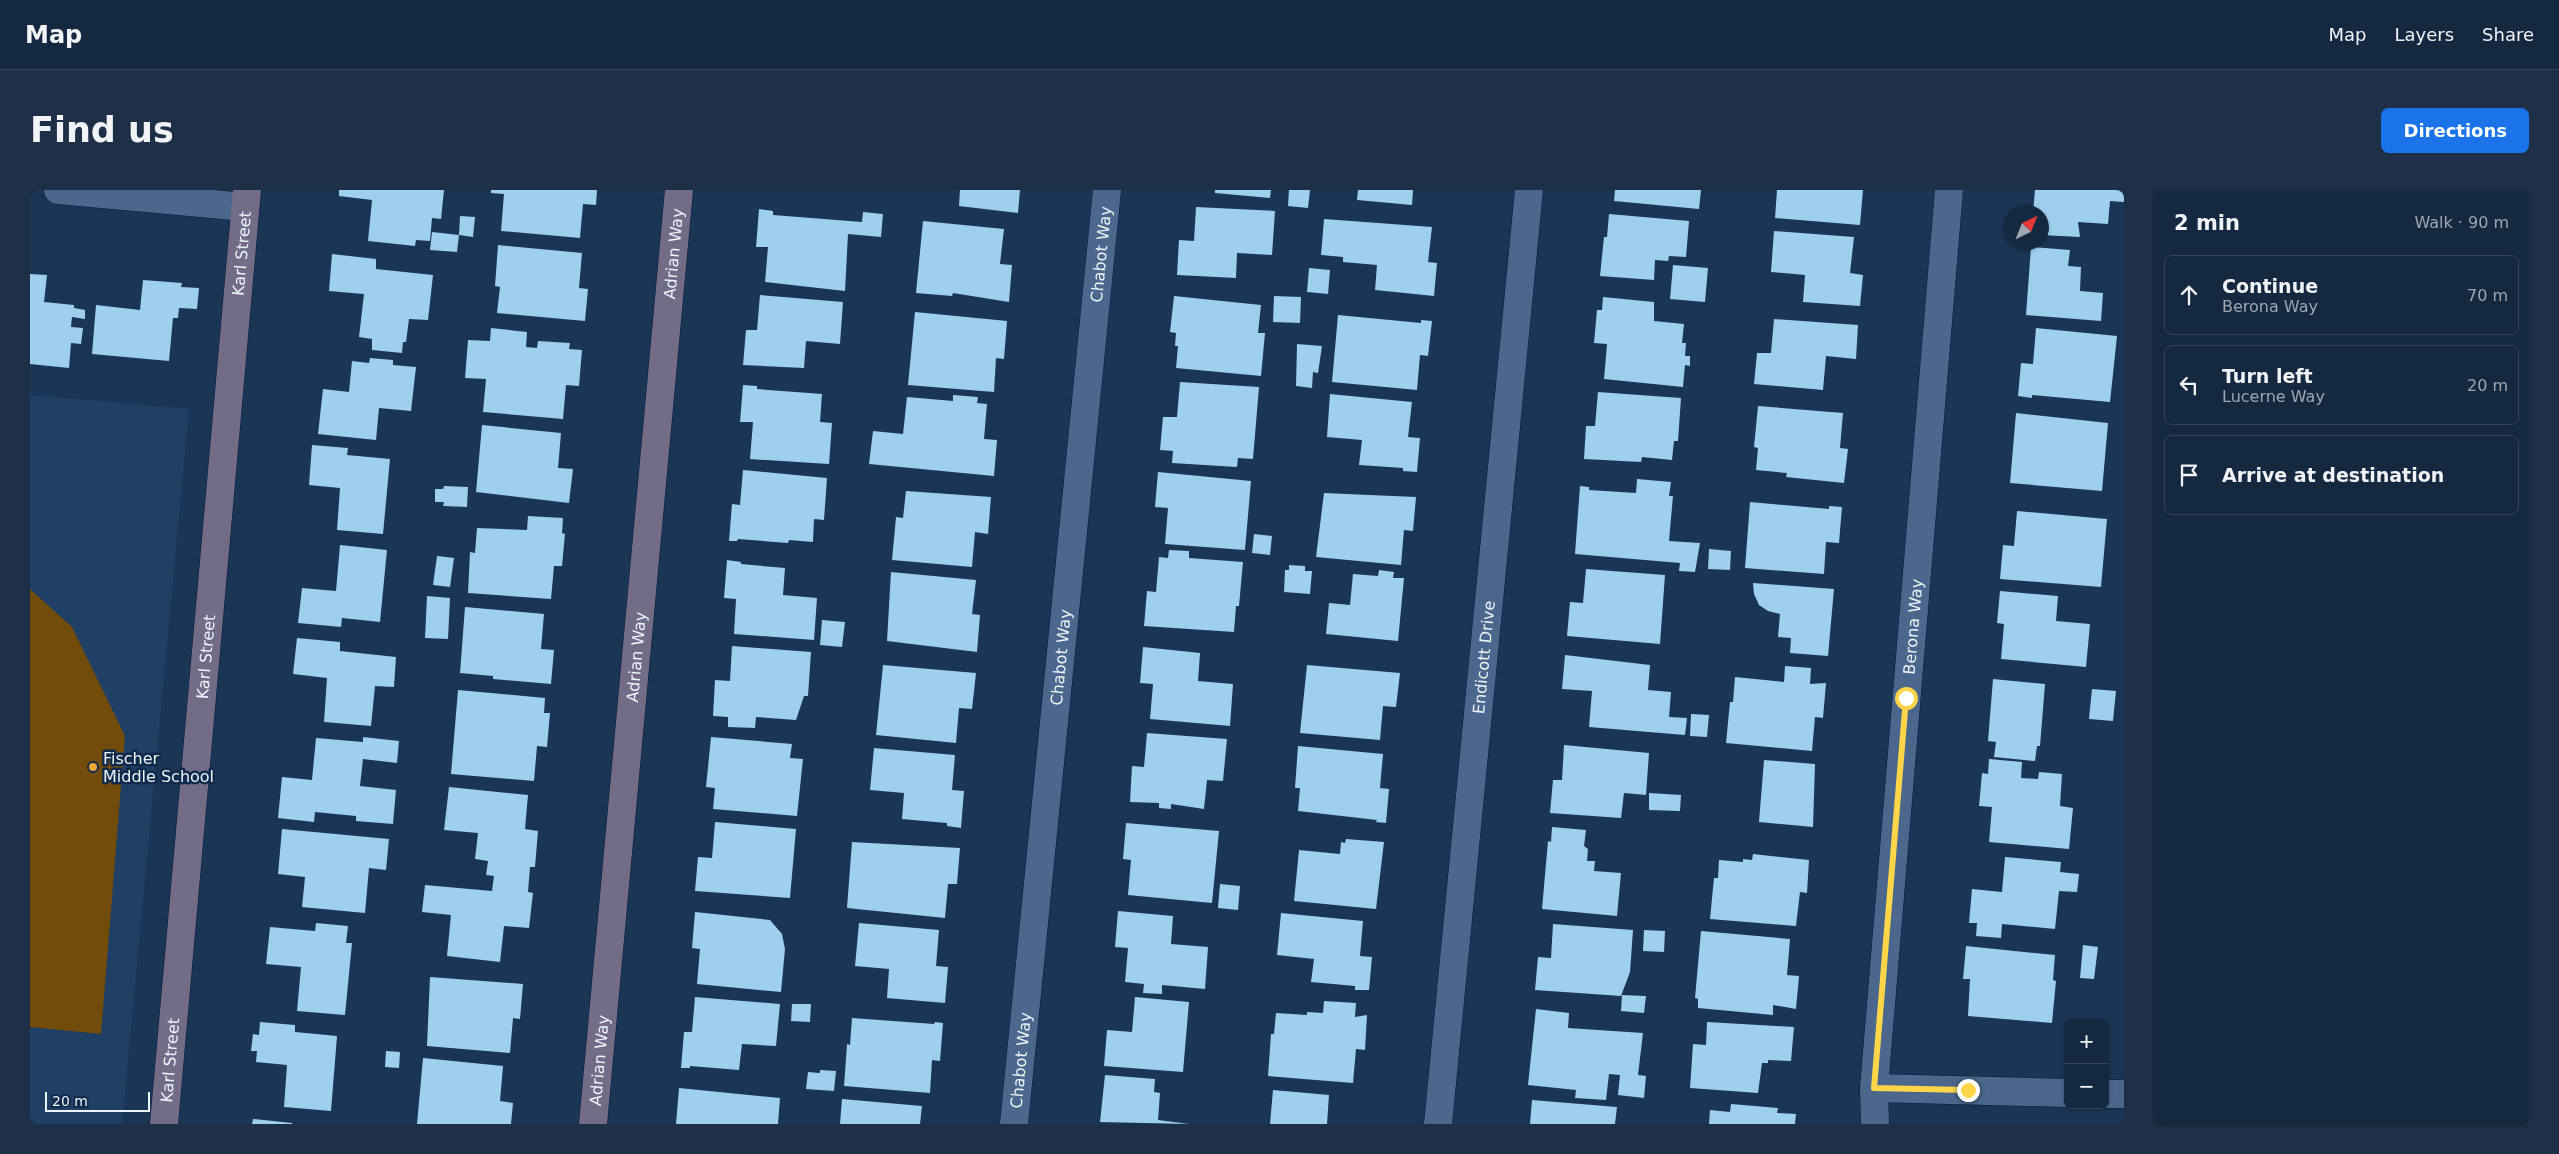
<!DOCTYPE html>
<meta charset="utf-8">
<style>
:root{--surface:#142840;--page:#1d3047;--text:#f1f3f6;--muted:#9da6b1;--line:#334459;--accent:#1a73e8}
body{margin:0;font-family:"DejaVu Sans",sans-serif;background:var(--page);color:var(--text)}
.controls{position:absolute;right:15px;bottom:15px;display:grid;overflow:hidden;border-radius:8px;box-shadow:0 1px 4px #0004}
.controls button{width:45px;height:45px;display:grid;place-items:center;padding:0;border:0;border-bottom:1px solid var(--line);background:var(--surface);color:var(--text);font:25px sans-serif}
.compass{position:absolute;left:1974px;top:15px;width:45px;height:45px;border-radius:50%;background:var(--surface);box-shadow:0 1px 4px #0004;rotate:43deg}
.scale{position:absolute;left:15px;bottom:12px;width:105px;box-sizing:border-box;padding-left:5px;border:2px solid #ecf3fb;border-top:0;font-size:14px;line-height:18px;white-space:nowrap;color:#ecf3fb;-webkit-text-stroke:4px #102a4a;paint-order:stroke}
.stop{position:absolute;width:15px;height:15px;margin:-11px;border:4px solid #ffd54a;border-radius:50%;background:#fff}
.stop.end{background:#ffd54a;border-color:#fff;box-shadow:0 1px 5px #0008}
.list{margin:0;padding:0;list-style:none}
h2{display:flex;justify-content:space-between;align-items:center;height:65px;margin:0;padding:0 20px;font-size:21px}
h2 small{font-size:16px;font-weight:400;color:var(--muted)}
.list li{display:grid;grid-template-columns:32px 1fr auto;gap:15px;align-items:center;box-sizing:border-box;height:80px;margin:0 10px 10px;padding:0 10px;border:1px solid var(--line);border-radius:8px}
.list b{display:block;font-size:19px;white-space:nowrap}
.list p{margin:0;font-size:16px;white-space:nowrap;color:var(--muted)}
.list em{font-size:16px;font-style:normal;color:var(--muted)}
.icon{flex:none;width:28px;height:28px;fill:none;stroke:currentColor;stroke-width:2;stroke-linecap:round;stroke-linejoin:round}
.map{position:relative;flex:none;width:2094px;height:934px;overflow:hidden;border-radius:8px}
header{display:flex;align-items:center;gap:30px;box-sizing:border-box;height:70px;padding:0 25px;background:var(--surface);border-bottom:1px solid var(--line)}
header strong{font-size:24px}
nav{display:flex;gap:28px;margin-inline-start:auto;font-size:18px}
.intro{display:flex;align-items:center;justify-content:space-between;box-sizing:border-box;height:120px;padding:0 30px}
h1{margin:0;font-size:35px}
.button{padding:12px 22px;border-radius:8px;background:var(--accent);color:#fff;font-size:18px;font-weight:700}
main{display:flex;gap:30px;padding:0 30px}
aside{flex:1;background:var(--surface);border-radius:8px;box-shadow:0 1px 4px #0004}
.map>svg:first-child{display:block}
.built{fill:#203f65}
.green{fill:#714c0a}
.building{fill:#9ecfed}
.lines{fill:none;stroke-linecap:round;stroke-linejoin:round}
.street-casing{stroke:#031b39;stroke-width:29}
.secondary-casing{stroke:#031b39;stroke-width:29}
.street{stroke:#4b678b;stroke-width:28}
.secondary{stroke:#726c87;stroke-width:28}
.route{stroke:#ffd54a;stroke-width:6}
.poi-dot{fill:#eda83b;stroke:#102a4a;stroke-width:2}
.labels{text-anchor:middle;stroke-width:5;stroke-linejoin:round;paint-order:stroke}
.street-label{font-size:16px;fill:#ecf3fb;stroke:#102a4a}
.poi-label{font-size:16px;fill:#ecf3fb;stroke:#102a4a;text-anchor:start}
</style>
<header>
<strong>Map</strong>
<nav><a>Map</a><a>Layers</a><a>Share</a></nav>
</header>
<div class="intro"><h1>Find us</h1><a class="button">Directions</a></div>
<main>
<div class="map">
<svg width="2094" height="934" viewBox="0 0 2094 934">
<rect width="100%" height="100%" fill="#1b3555"/>
<path class="built" d="M 0,205 L 159,219 L 92,934 L 0,934 Z"/>
<path class="green" d="M 0,399 L 42,437 L 95,546 L 71,844 L 0,837 Z"/>
<path class="building" d="M 309,0 L 414,0 L 411,29 L 402,28 L 400,51 L 386,50 L 385,56 L 338,51 L 342,10 L 309,6 Z
M 461,0 L 567,0 L 566,15 L 553,14 L 550,48 L 471,41 L 474,4 L 461,3 Z
M 930,0 L 990,0 L 988,23 L 929,16 Z
M 1185,0 L 1241,0 L 1240,8 L 1185,3 Z
M 1259,0 L 1280,0 L 1278,18 L 1258,16 Z
M 1328,0 L 1383,0 L 1382,15 L 1327,10 Z
M 1585,0 L 1671,0 L 1669,19 L 1584,11 Z
M 1747,0 L 1833,0 L 1830,35 L 1745,28 Z
M 2005,0 L 2094,0 L 2094,12 L 2080,11 L 2078,34 L 2048,32 L 2050,47 L 2012,45 L 2012,22 L 2003,22 Z
M 1166,17 L 1245,21 L 1242,65 L 1207,63 L 1206,88 L 1147,85 L 1149,50 L 1164,51 Z
M 729,19 L 743,21 L 743,25 L 832,32 L 833,22 L 853,24 L 851,47 L 818,44 L 815,101 L 735,92 L 738,57 L 726,57 Z
M 1579,24 L 1659,31 L 1656,67 L 1639,66 L 1638,71 L 1625,70 L 1624,90 L 1570,86 L 1574,47 L 1577,47 Z
M 430,26 L 445,27 L 443,47 L 429,45 L 427,62 L 400,60 L 402,42 L 429,45 Z
M 1294,29 L 1402,37 L 1398,72 L 1407,73 L 1404,106 L 1345,100 L 1347,75 L 1313,72 L 1313,67 L 1291,65 Z
M 893,31 L 974,39 L 970,74 L 982,75 L 979,112 L 923,103 L 922,106 L 886,103 Z
M 1744,41 L 1824,47 L 1820,83 L 1833,85 L 1830,116 L 1773,112 L 1775,85 L 1741,82 Z
M 468,55 L 552,63 L 549,98 L 558,99 L 555,131 L 467,123 L 470,97 L 465,96 Z
M 2001,57 L 2040,60 L 2038,76 L 2051,77 L 2050,101 L 2073,103 L 2071,131 L 1996,125 Z
M 302,64 L 346,69 L 346,79 L 403,85 L 398,130 L 379,129 L 376,152 L 373,152 L 372,163 L 342,160 L 342,149 L 329,147 L 334,104 L 299,101 Z
M 1643,75 L 1678,78 L 1675,112 L 1640,109 Z
M 1279,78 L 1300,80 L 1298,104 L 1277,102 Z
M 0,84 L 17,85 L 14,112 L 44,115 L 44,118 L 55,120 L 55,129 L 42,127 L 41,137 L 53,138 L 51,154 L 41,153 L 39,178 L 0,174 Z
M 113,90 L 152,93 L 151,97 L 169,98 L 167,119 L 149,118 L 148,128 L 143,128 L 139,171 L 62,164 L 66,115 L 110,120 Z
M 730,105 L 813,112 L 810,154 L 776,151 L 774,178 L 713,175 L 716,140 L 727,140 Z
M 1144,106 L 1231,115 L 1228,143 L 1235,143 L 1231,186 L 1146,178 L 1148,156 L 1145,156 L 1146,143 L 1140,142 Z
M 1244,106 L 1271,107 L 1270,133 L 1243,132 Z
M 1573,107 L 1624,112 L 1624,131 L 1654,134 L 1652,153 L 1656,153 L 1655,166 L 1660,166 L 1660,176 L 1655,175 L 1653,197 L 1574,189 L 1577,154 L 1564,153 L 1567,120 L 1572,120 Z
M 885,122 L 977,131 L 974,169 L 966,168 L 964,202 L 878,195 Z
M 1308,125 L 1391,133 L 1391,130 L 1402,131 L 1398,166 L 1390,165 L 1387,200 L 1302,192 Z
M 1744,129 L 1828,135 L 1826,169 L 1796,166 L 1793,200 L 1724,194 L 1727,163 L 1741,163 Z
M 461,138 L 497,142 L 496,157 L 507,158 L 508,151 L 540,153 L 539,159 L 552,160 L 549,196 L 536,195 L 533,229 L 453,222 L 456,189 L 435,188 L 438,150 L 460,151 Z
M 2006,138 L 2087,146 L 2080,212 L 2002,205 L 2002,208 L 1988,206 L 1991,173 L 2003,174 Z
M 1267,154 L 1292,156 L 1288,183 L 1283,182 L 1282,198 L 1266,196 Z
M 340,168 L 363,170 L 363,175 L 386,177 L 381,221 L 349,218 L 346,250 L 288,244 L 293,199 L 319,202 L 322,171 L 339,173 Z
M 1150,192 L 1229,197 L 1223,269 L 1208,268 L 1207,277 L 1142,273 L 1143,261 L 1130,260 L 1133,227 L 1147,227 Z
M 713,195 L 727,196 L 727,199 L 792,204 L 790,232 L 802,233 L 799,274 L 720,269 L 723,232 L 710,232 Z
M 1568,202 L 1651,208 L 1648,251 L 1644,251 L 1642,270 L 1612,267 L 1611,272 L 1554,269 L 1556,236 L 1565,236 Z
M 1300,204 L 1382,212 L 1378,247 L 1390,248 L 1387,282 L 1373,281 L 1373,278 L 1329,275 L 1332,250 L 1297,247 Z
M 923,205 L 948,207 L 947,213 L 957,214 L 954,249 L 967,250 L 964,286 L 839,274 L 843,241 L 873,244 L 877,207 L 923,211 Z
M 1728,216 L 1813,223 L 1810,258 L 1818,259 L 1814,293 L 1756,287 L 1757,283 L 1726,280 L 1728,258 L 1724,257 Z
M 1986,223 L 2078,233 L 2072,301 L 1980,293 Z
M 452,235 L 531,243 L 528,278 L 543,279 L 539,313 L 446,302 Z
M 282,255 L 318,258 L 317,265 L 360,269 L 353,344 L 307,340 L 310,298 L 279,295 Z
M 713,280 L 797,288 L 794,330 L 784,329 L 783,352 L 759,350 L 758,353 L 708,349 L 707,351 L 699,351 L 702,314 L 710,315 Z
M 1128,282 L 1221,291 L 1215,360 L 1135,354 L 1138,318 L 1125,317 Z
M 1607,289 L 1641,292 L 1639,306 L 1643,306 L 1639,351 L 1670,353 L 1665,382 L 1649,381 L 1650,373 L 1545,364 L 1550,296 L 1559,297 L 1559,300 L 1606,303 Z
M 414,296 L 438,297 L 437,317 L 413,316 L 414,312 L 405,312 L 405,299 L 413,299 Z
M 876,301 L 961,307 L 958,344 L 945,342 L 942,377 L 862,370 L 866,327 L 873,328 Z
M 1294,303 L 1386,307 L 1383,341 L 1374,340 L 1371,375 L 1286,367 Z
M 1720,312 L 1799,319 L 1799,316 L 1812,317 L 1809,353 L 1796,352 L 1794,384 L 1715,378 Z
M 1987,321 L 2077,329 L 2071,397 L 1970,389 L 1973,355 L 1984,356 Z
M 498,326 L 533,328 L 532,343 L 535,344 L 532,376 L 524,376 L 521,409 L 438,403 L 440,362 L 445,363 L 447,338 L 497,340 Z
M 1224,344 L 1242,346 L 1240,365 L 1222,363 Z
M 310,355 L 357,360 L 350,432 L 312,428 L 311,437 L 268,433 L 272,398 L 306,401 Z
M 1679,359 L 1701,361 L 1700,380 L 1678,379 Z
M 1139,360 L 1159,361 L 1159,368 L 1213,372 L 1209,416 L 1206,416 L 1204,442 L 1114,436 L 1117,401 L 1126,402 L 1129,367 L 1138,368 Z
M 407,366 L 424,368 L 420,397 L 403,395 Z
M 697,370 L 711,372 L 711,374 L 755,378 L 753,405 L 787,408 L 784,450 L 704,444 L 706,409 L 694,408 Z
M 1259,375 L 1275,376 L 1275,381 L 1282,381 L 1280,404 L 1254,402 L 1255,380 L 1259,380 Z
M 1556,379 L 1635,385 L 1630,454 L 1537,446 L 1540,412 L 1553,413 Z
M 1349,380 L 1364,382 L 1363,388 L 1374,388 L 1368,451 L 1296,444 L 1299,413 L 1320,415 L 1323,384 L 1348,386 Z
M 861,382 L 946,390 L 942,424 L 950,425 L 947,462 L 857,451 Z
M 1723,393 L 1804,399 L 1798,466 L 1760,463 L 1761,448 L 1748,447 L 1750,424 L 1738,421 L 1729,415 L 1724,404 Z
M 1970,401 L 2028,406 L 2026,431 L 2060,434 L 2056,477 L 1971,469 L 1974,434 L 1967,433 Z
M 397,406 L 420,408 L 418,449 L 395,448 Z
M 435,417 L 514,424 L 511,459 L 524,460 L 521,494 L 463,489 L 463,486 L 430,483 Z
M 792,430 L 815,432 L 812,457 L 790,455 Z
M 267,448 L 310,452 L 310,461 L 366,467 L 364,497 L 345,496 L 341,536 L 294,532 L 297,488 L 263,484 Z
M 702,456 L 781,462 L 778,506 L 774,506 L 766,530 L 726,527 L 725,538 L 698,537 L 698,527 L 683,526 L 685,490 L 700,491 Z
M 1113,457 L 1170,463 L 1168,491 L 1203,494 L 1200,536 L 1120,529 L 1123,494 L 1110,493 Z
M 1535,465 L 1620,475 L 1618,500 L 1641,502 L 1639,527 L 1657,528 L 1655,545 L 1559,537 L 1562,501 L 1532,499 Z
M 853,475 L 946,483 L 942,519 L 929,518 L 926,553 L 846,545 Z
M 1277,475 L 1370,483 L 1366,517 L 1353,516 L 1350,550 L 1270,543 Z
M 1755,476 L 1781,478 L 1780,494 L 1796,493 L 1793,528 L 1785,527 L 1782,561 L 1696,553 L 1700,512 L 1703,512 L 1705,487 L 1754,492 Z
M 1963,489 L 2015,494 L 2010,556 L 2007,556 L 2005,571 L 1964,567 L 1966,552 L 1958,551 Z
M 2062,499 L 2086,501 L 2083,531 L 2059,529 Z
M 428,500 L 515,508 L 514,523 L 520,523 L 517,557 L 507,556 L 504,591 L 421,584 Z
M 1661,524 L 1679,525 L 1677,547 L 1660,546 Z
M 1117,543 L 1197,549 L 1193,591 L 1177,590 L 1174,619 L 1141,614 L 1141,619 L 1129,618 L 1129,613 L 1100,612 L 1102,576 L 1114,577 Z
M 333,547 L 369,551 L 367,573 L 333,569 L 330,596 L 366,600 L 363,634 L 326,631 L 326,626 L 285,622 L 284,632 L 248,628 L 252,587 L 282,590 L 286,548 L 333,552 Z
M 681,547 L 762,554 L 760,568 L 773,569 L 767,626 L 683,619 L 685,598 L 676,597 Z
M 1534,555 L 1619,563 L 1616,605 L 1594,603 L 1591,628 L 1520,623 L 1523,590 L 1532,590 Z
M 1268,556 L 1353,564 L 1350,598 L 1359,599 L 1356,633 L 1346,632 L 1347,630 L 1268,621 L 1270,598 L 1265,598 Z
M 844,558 L 925,565 L 922,600 L 934,601 L 931,638 L 917,636 L 917,633 L 872,629 L 874,603 L 840,600 Z
M 1959,569 L 1992,572 L 1991,588 L 2008,589 L 2009,582 L 2032,584 L 2030,616 L 2043,618 L 2039,659 L 1959,652 L 1962,617 L 1949,616 L 1952,583 L 1958,584 Z
M 1734,570 L 1785,574 L 1783,637 L 1729,632 Z
M 419,597 L 498,605 L 495,639 L 508,641 L 505,677 L 500,677 L 498,702 L 503,703 L 499,738 L 474,736 L 470,772 L 417,766 L 421,725 L 392,722 L 395,695 L 462,701 L 464,686 L 456,685 L 458,671 L 445,669 L 448,643 L 414,640 Z
M 1619,603 L 1651,605 L 1650,621 L 1619,620 Z
M 685,632 L 766,639 L 760,708 L 665,701 L 668,667 L 682,668 Z
M 1096,633 L 1189,641 L 1182,713 L 1098,705 L 1101,670 L 1093,669 Z
M 1522,637 L 1556,640 L 1554,656 L 1558,659 L 1557,671 L 1565,671 L 1564,681 L 1591,683 L 1587,726 L 1512,719 L 1518,651 L 1521,652 Z
M 252,639 L 359,649 L 356,680 L 339,678 L 335,723 L 272,717 L 275,687 L 248,684 Z
M 1316,649 L 1354,652 L 1346,719 L 1264,711 L 1269,660 L 1310,664 L 1311,652 L 1315,653 Z
M 822,652 L 930,658 L 927,694 L 918,694 L 915,728 L 817,718 Z
M 1723,664 L 1779,670 L 1777,703 L 1770,702 L 1766,736 L 1680,729 L 1684,688 L 1688,688 L 1689,670 L 1713,672 L 1713,669 L 1722,670 Z
M 1975,667 L 2031,672 L 2030,682 L 2049,684 L 2047,702 L 2029,701 L 2025,739 L 1972,734 L 1971,748 L 1946,746 L 1947,733 L 1939,733 L 1942,699 L 1972,702 Z
M 1190,694 L 1210,696 L 1208,720 L 1188,718 Z
M 1088,721 L 1143,726 L 1141,754 L 1178,757 L 1175,799 L 1132,795 L 1132,804 L 1113,803 L 1114,794 L 1095,792 L 1098,758 L 1085,757 Z
M 665,722 L 740,730 L 752,744 L 755,759 L 751,802 L 667,794 L 670,759 L 662,758 Z
M 1251,723 L 1333,731 L 1330,766 L 1342,767 L 1339,800 L 1325,800 L 1325,796 L 1281,792 L 1284,769 L 1247,765 Z
M 286,733 L 318,736 L 316,753 L 322,753 L 315,825 L 267,821 L 271,777 L 236,774 L 240,737 L 285,741 Z
M 829,733 L 909,740 L 906,776 L 918,777 L 915,813 L 857,808 L 859,779 L 825,776 Z
M 1523,734 L 1603,740 L 1600,782 L 1591,806 L 1505,800 L 1508,767 L 1521,768 Z
M 1614,740 L 1635,741 L 1634,762 L 1613,761 Z
M 1671,741 L 1760,749 L 1757,785 L 1769,786 L 1766,819 L 1743,815 L 1743,825 L 1668,818 L 1668,809 L 1665,808 Z
M 2053,755 L 2068,757 L 2064,789 L 2050,788 Z
M 1936,756 L 2025,765 L 2023,790 L 2026,791 L 2022,833 L 1938,826 L 1940,789 L 1933,789 Z
M 400,787 L 493,794 L 490,829 L 483,828 L 480,863 L 397,856 Z
M 1592,805 L 1616,806 L 1614,823 L 1591,821 Z
M 665,807 L 750,814 L 746,856 L 712,854 L 709,880 L 660,876 L 660,878 L 651,878 L 654,842 L 662,842 Z
M 1105,807 L 1159,812 L 1153,882 L 1074,876 L 1077,840 L 1102,842 Z
M 1294,811 L 1326,813 L 1325,827 L 1337,825 L 1335,860 L 1326,859 L 1323,893 L 1238,886 L 1241,844 L 1244,844 L 1246,823 L 1277,825 L 1277,822 L 1293,823 Z
M 762,814 L 781,814 L 780,832 L 761,831 Z
M 1506,819 L 1539,823 L 1538,838 L 1613,843 L 1608,885 L 1616,886 L 1614,908 L 1588,905 L 1590,885 L 1579,884 L 1576,910 L 1545,908 L 1546,900 L 1498,895 Z
M 822,828 L 904,834 L 905,832 L 913,833 L 910,871 L 902,870 L 900,903 L 814,896 L 817,854 L 820,855 Z
M 230,832 L 265,835 L 265,842 L 307,846 L 301,921 L 254,917 L 257,875 L 226,872 L 227,861 L 221,861 L 223,844 L 229,845 Z
M 1677,832 L 1764,837 L 1761,871 L 1738,870 L 1738,873 L 1732,873 L 1728,903 L 1660,898 L 1663,854 L 1676,855 Z
M 356,861 L 370,862 L 369,878 L 355,877 Z
M 393,868 L 473,876 L 470,911 L 483,913 L 481,934 L 387,934 Z
M 790,880 L 806,881 L 804,901 L 776,899 L 778,882 L 790,883 Z
M 1075,885 L 1125,889 L 1124,902 L 1130,903 L 1128,930 L 1159,934 L 1070,932 Z
M 649,898 L 750,908 L 748,934 L 646,934 Z
M 1243,900 L 1299,905 L 1297,934 L 1240,934 Z
M 812,909 L 892,916 L 890,934 L 810,934 Z
M 1502,910 L 1587,917 L 1585,934 L 1500,934 Z
M 1701,914 L 1748,918 L 1747,923 L 1766,924 L 1765,934 L 1679,934 L 1680,920 L 1700,922 Z
M 223,929 L 262,933 L 262,934 L 222,934 Z"/>
<g class="lines">
<defs>
<g id="street">
<path d="M 28,0 L 215,17"/>
<path d="M 1844,898 L 2038,903"/>
<path d="M 2075,904 L 2094,904"/>
<path id="s1" d="M 984,934 L 1077,0"/>
<path id="s2" d="M 1408,934 L 1499,0"/>
<path id="s3" d="M 1845,934 L 1844,898 L 1919,0"/>
</g>
<g id="secondary">
<path id="s4" d="M 134,934 L 217,0"/>
<path id="s5" d="M 563,934 L 649,0"/>
</g>
</defs>
<use href="#street" class="street-casing"/>
<use href="#secondary" class="secondary-casing"/>
<use href="#street" class="street"/>
<use href="#secondary" class="secondary"/>
</g>
<g class="lines">
<path class="route" d="M 1876,508 L 1844,898 L 1938,900"/>
</g>
<circle class="poi-dot" cx="63" cy="577" r="5"/>
<g class="labels">
<g class="street-label">
<text dy="6" stroke="none"><textPath href="#s4" startOffset="874">Karl Street</textPath></text>
<text dy="6" stroke="none"><textPath href="#s5" startOffset="874">Adrian Way</textPath></text>
<text dy="6" stroke="none"><textPath href="#s1" startOffset="874">Chabot Way</textPath></text>
<text dy="6" stroke="none"><textPath href="#s3" startOffset="499">Berona Way</textPath></text>
<text dy="6" stroke="none"><textPath href="#s4" startOffset="469">Karl Street</textPath></text>
<text dy="6" stroke="none"><textPath href="#s5" startOffset="469">Adrian Way</textPath></text>
<text dy="6" stroke="none"><textPath href="#s1" startOffset="469">Chabot Way</textPath></text>
<text dy="6" stroke="none"><textPath href="#s2" startOffset="469">Endicott Drive</textPath></text>
<text dy="6" stroke="none"><textPath href="#s4" startOffset="64">Karl Street</textPath></text>
<text dy="6" stroke="none"><textPath href="#s5" startOffset="64">Adrian Way</textPath></text>
<text dy="6" stroke="none"><textPath href="#s1" startOffset="64">Chabot Way</textPath></text>
</g>
<g class="poi-label">
<text x="73" y="574">Fischer<tspan x="73" dy="18">Middle School</tspan></text>
</g>
</g>
</svg>
<div class="controls">
<button>+</button>
<button>−</button>
</div>
<svg class="compass" viewBox="-18 -18 36 36"><path d="M0-13l5 13h-10z" fill="#e53935"/><path d="M0 13l5-13h-10z" fill="#9da6b1"/></svg>
<div class="scale">20 m</div>
<div class="stop" style="left:1876px;top:508px"></div>
<div class="stop end" style="left:1938px;top:900px"></div>
</div>
<aside>
<h2>2 min<small>Walk · 90 m</small></h2>
<ul class="list">
<li><svg class="icon" aria-label="ahead" viewBox="0 0 24 24"><path d="M12 20V5M6 11l6-6 6 6"/></svg><div><b>Continue</b><p>Berona Way</p></div><em>70 m</em></li>
<li><svg class="icon" aria-label="left" viewBox="0 0 24 24"><path d="M17 20v-9H6M10 6l-5 5 5 5"/></svg><div><b>Turn left</b><p>Lucerne Way</p></div><em>20 m</em></li>
<li><svg class="icon" aria-label="arrive" viewBox="0 0 24 24"><path d="M6 21V4h12l-3 4 3 4H6"/></svg><div><b>Arrive at destination</b></div></li>
</ul>
</aside>
</main>
